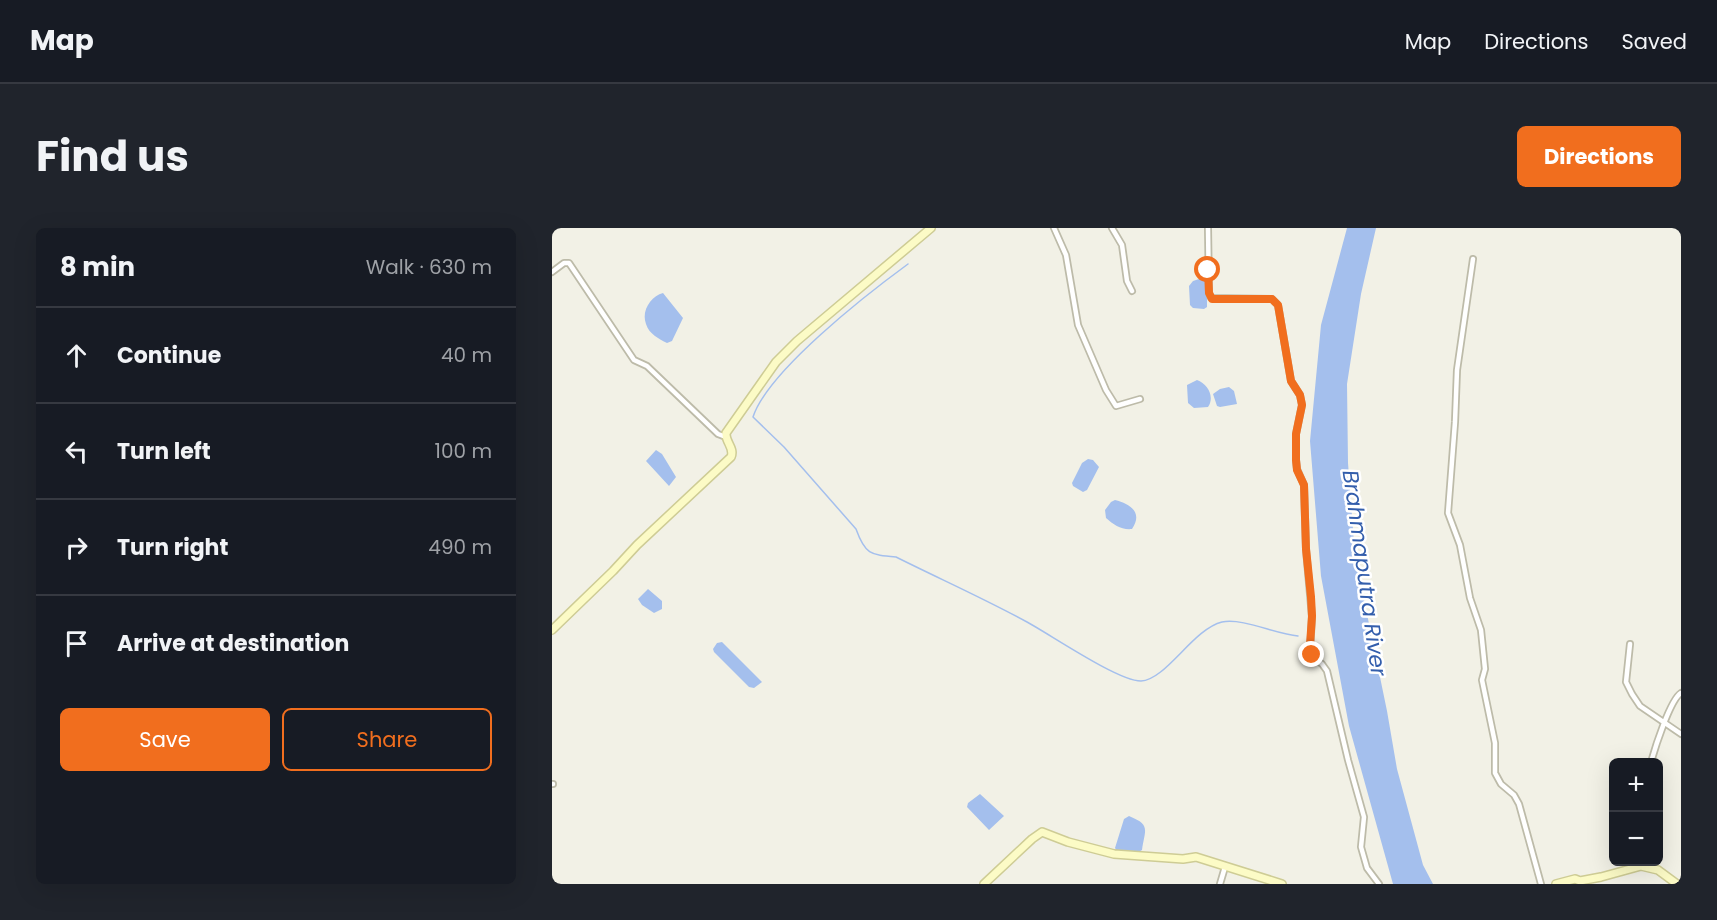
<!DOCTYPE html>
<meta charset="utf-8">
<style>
:root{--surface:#171b24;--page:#20242c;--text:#f1f3f6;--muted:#9ea1a6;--line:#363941;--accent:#f16e1e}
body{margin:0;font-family:Poppins,sans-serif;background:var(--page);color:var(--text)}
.controls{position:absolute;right:18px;bottom:18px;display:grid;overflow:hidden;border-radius:9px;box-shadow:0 6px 24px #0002}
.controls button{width:54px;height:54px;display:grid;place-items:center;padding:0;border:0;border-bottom:2px solid var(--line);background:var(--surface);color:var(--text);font:30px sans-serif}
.stop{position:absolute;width:18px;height:18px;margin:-14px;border:4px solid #f16e1e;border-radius:50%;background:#fff}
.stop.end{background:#f16e1e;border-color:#fff;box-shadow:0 2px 6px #0008}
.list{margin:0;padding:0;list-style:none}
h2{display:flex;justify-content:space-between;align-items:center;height:78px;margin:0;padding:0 24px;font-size:26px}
h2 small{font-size:20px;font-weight:400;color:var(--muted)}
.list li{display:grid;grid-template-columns:39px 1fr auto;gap:18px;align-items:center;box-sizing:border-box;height:96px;padding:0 24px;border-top:2px solid var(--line)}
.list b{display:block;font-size:22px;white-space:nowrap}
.list em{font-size:20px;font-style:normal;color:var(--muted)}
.actions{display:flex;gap:12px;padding:18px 24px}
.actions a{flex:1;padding:14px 0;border:2px solid var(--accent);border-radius:9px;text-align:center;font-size:21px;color:var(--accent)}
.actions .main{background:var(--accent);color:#fff}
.icon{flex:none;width:33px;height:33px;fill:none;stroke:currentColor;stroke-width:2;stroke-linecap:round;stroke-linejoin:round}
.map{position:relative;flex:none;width:1129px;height:656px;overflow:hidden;border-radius:9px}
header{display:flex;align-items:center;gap:36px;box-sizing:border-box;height:84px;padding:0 30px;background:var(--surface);border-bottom:2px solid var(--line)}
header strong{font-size:28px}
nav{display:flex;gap:33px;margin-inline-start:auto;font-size:21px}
.intro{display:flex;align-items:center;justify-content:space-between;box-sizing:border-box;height:144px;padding:0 36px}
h1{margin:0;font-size:42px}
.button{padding:15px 27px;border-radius:9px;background:var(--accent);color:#fff;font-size:21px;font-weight:700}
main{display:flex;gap:36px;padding:0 36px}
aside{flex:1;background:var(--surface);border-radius:9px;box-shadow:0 6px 24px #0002}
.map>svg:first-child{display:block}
.water{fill:#a4bfed}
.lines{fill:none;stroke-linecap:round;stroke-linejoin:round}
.stream{stroke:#a4bfed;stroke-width:1.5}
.street-casing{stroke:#bdbba9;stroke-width:8}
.secondary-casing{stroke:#cecc95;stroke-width:10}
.street{stroke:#fff;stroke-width:4.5}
.secondary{stroke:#fcfbc6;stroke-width:7}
.route{stroke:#f16e1e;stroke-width:8}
.labels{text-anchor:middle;stroke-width:5;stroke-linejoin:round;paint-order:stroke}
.water-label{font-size:22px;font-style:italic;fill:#335eac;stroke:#fff}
</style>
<header>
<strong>Map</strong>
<nav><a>Map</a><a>Directions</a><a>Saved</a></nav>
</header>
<div class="intro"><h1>Find us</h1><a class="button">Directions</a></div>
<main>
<aside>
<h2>8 min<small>Walk · 630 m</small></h2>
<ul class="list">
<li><svg class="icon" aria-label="ahead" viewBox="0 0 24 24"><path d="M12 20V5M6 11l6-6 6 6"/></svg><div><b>Continue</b></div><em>40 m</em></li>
<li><svg class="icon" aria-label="left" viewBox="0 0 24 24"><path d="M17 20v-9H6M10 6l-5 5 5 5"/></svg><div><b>Turn left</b></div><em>100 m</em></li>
<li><svg class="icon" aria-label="right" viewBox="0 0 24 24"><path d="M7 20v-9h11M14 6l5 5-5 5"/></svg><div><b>Turn right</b></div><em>490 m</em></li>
<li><svg class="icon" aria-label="arrive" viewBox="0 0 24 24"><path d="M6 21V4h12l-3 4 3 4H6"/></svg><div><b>Arrive at destination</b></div></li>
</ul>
<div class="actions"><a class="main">Save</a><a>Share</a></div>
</aside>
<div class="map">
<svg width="1129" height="656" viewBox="0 0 1129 656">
<rect width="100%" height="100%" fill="#f2f1e6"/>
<path class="water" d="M 795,0 L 824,0 L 809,66 L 795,156 L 796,235 L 803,328 L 835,483 L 845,541 L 871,637 L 881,656 L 841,656 L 797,498 L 769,348 L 758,213 L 769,97 Z
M 650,50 L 655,52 L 655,79 L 652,81 L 641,80 L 638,77 L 637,58 L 641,53 Z
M 111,65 L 131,90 L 120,113 L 115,115 C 107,111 97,106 94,96 C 89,83 99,68 111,65 Z
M 645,152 C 656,156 663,169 656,179 L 642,180 L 636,175 L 635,157 Z
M 677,159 L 682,163 L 685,176 L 668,179 L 665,178 L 661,166 L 668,161 Z
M 104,222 L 110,226 L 124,249 L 117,258 L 94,233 Z
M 536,231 L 541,232 L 547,239 L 535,262 L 531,264 L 521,258 L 520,255 L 530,235 Z
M 563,272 C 579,276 591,285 580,301 C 569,302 562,297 554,290 L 553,282 L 559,274 Z
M 96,361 L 110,373 L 110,381 L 102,385 L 90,377 L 86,371 Z
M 170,414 L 210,454 L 202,460 L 197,459 L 162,424 L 161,421 L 165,415 Z
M 428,566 L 452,588 L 437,602 L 415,579 L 416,575 Z
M 577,588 C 599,597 593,601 590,622 L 585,625 L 565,623 L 563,620 L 572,591 Z"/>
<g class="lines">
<path class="stream" d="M 356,36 C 315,66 216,143 201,189 L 232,219 L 304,301 C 313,326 318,327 344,329 C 388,351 433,371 475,394 C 499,407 566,453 589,453 C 614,452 641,401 670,394 C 692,390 723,406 746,408"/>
<defs>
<path id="street" d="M 502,0 L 514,27 L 526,97 L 554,162 L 564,178 L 588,171
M 560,0 L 570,17 L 575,53 L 580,63
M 656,0 L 657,65 L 659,70 L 720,71 L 726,77 L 739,153 L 748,167 L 750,177 L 744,206 L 744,232 L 745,241 L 752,257 L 754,321 L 760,389 L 758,422 L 762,430 L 770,436 L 775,443 L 796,532 L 812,589 L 809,619 L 815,640 L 827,656
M 921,31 L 905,142 L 903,194 L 896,285 L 908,317 L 918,370 L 929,402 L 933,441 L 930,452 L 943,515 L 943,545 L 949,556 L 962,567 L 967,576 L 989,656
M 0,44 L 12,35 L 17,35 L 82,132 L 95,138 L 166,206 L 174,209
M 1078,416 L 1074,454 L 1080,466 L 1088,478 L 1129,506
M 1099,534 C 1103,520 1118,472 1129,465
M 0,556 L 1,556
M 668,656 L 673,639"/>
<path id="secondary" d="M 0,402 L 61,343 L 85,317 L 179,229 C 183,220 173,214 174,205 L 224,134 L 245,113 L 379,0
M 432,656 L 480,611 L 490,604 L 516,614 L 562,626 L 631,631 L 644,629 L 730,656
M 1004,656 L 1023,651 L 1028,653 L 1049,649 L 1089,638 L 1106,642 L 1125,656"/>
</defs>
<use href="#street" class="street-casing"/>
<use href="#secondary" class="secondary-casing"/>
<use href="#street" class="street"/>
<use href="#secondary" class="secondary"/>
</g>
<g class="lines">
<path class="route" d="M 656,42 L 657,65 L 660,71 L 720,71 L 726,77 L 739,153 L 748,167 L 750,177 L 744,206 L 744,232 L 745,242 L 752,257 L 754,321 L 759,369 L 760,388 L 758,417 L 760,427"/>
</g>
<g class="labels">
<g class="water-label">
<text transform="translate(813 345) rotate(82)" y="8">Brahmaputra River</text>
</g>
</g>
</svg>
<div class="controls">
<button>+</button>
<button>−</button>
</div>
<div class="stop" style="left:656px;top:42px"></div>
<div class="stop end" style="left:760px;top:427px"></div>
</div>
</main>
